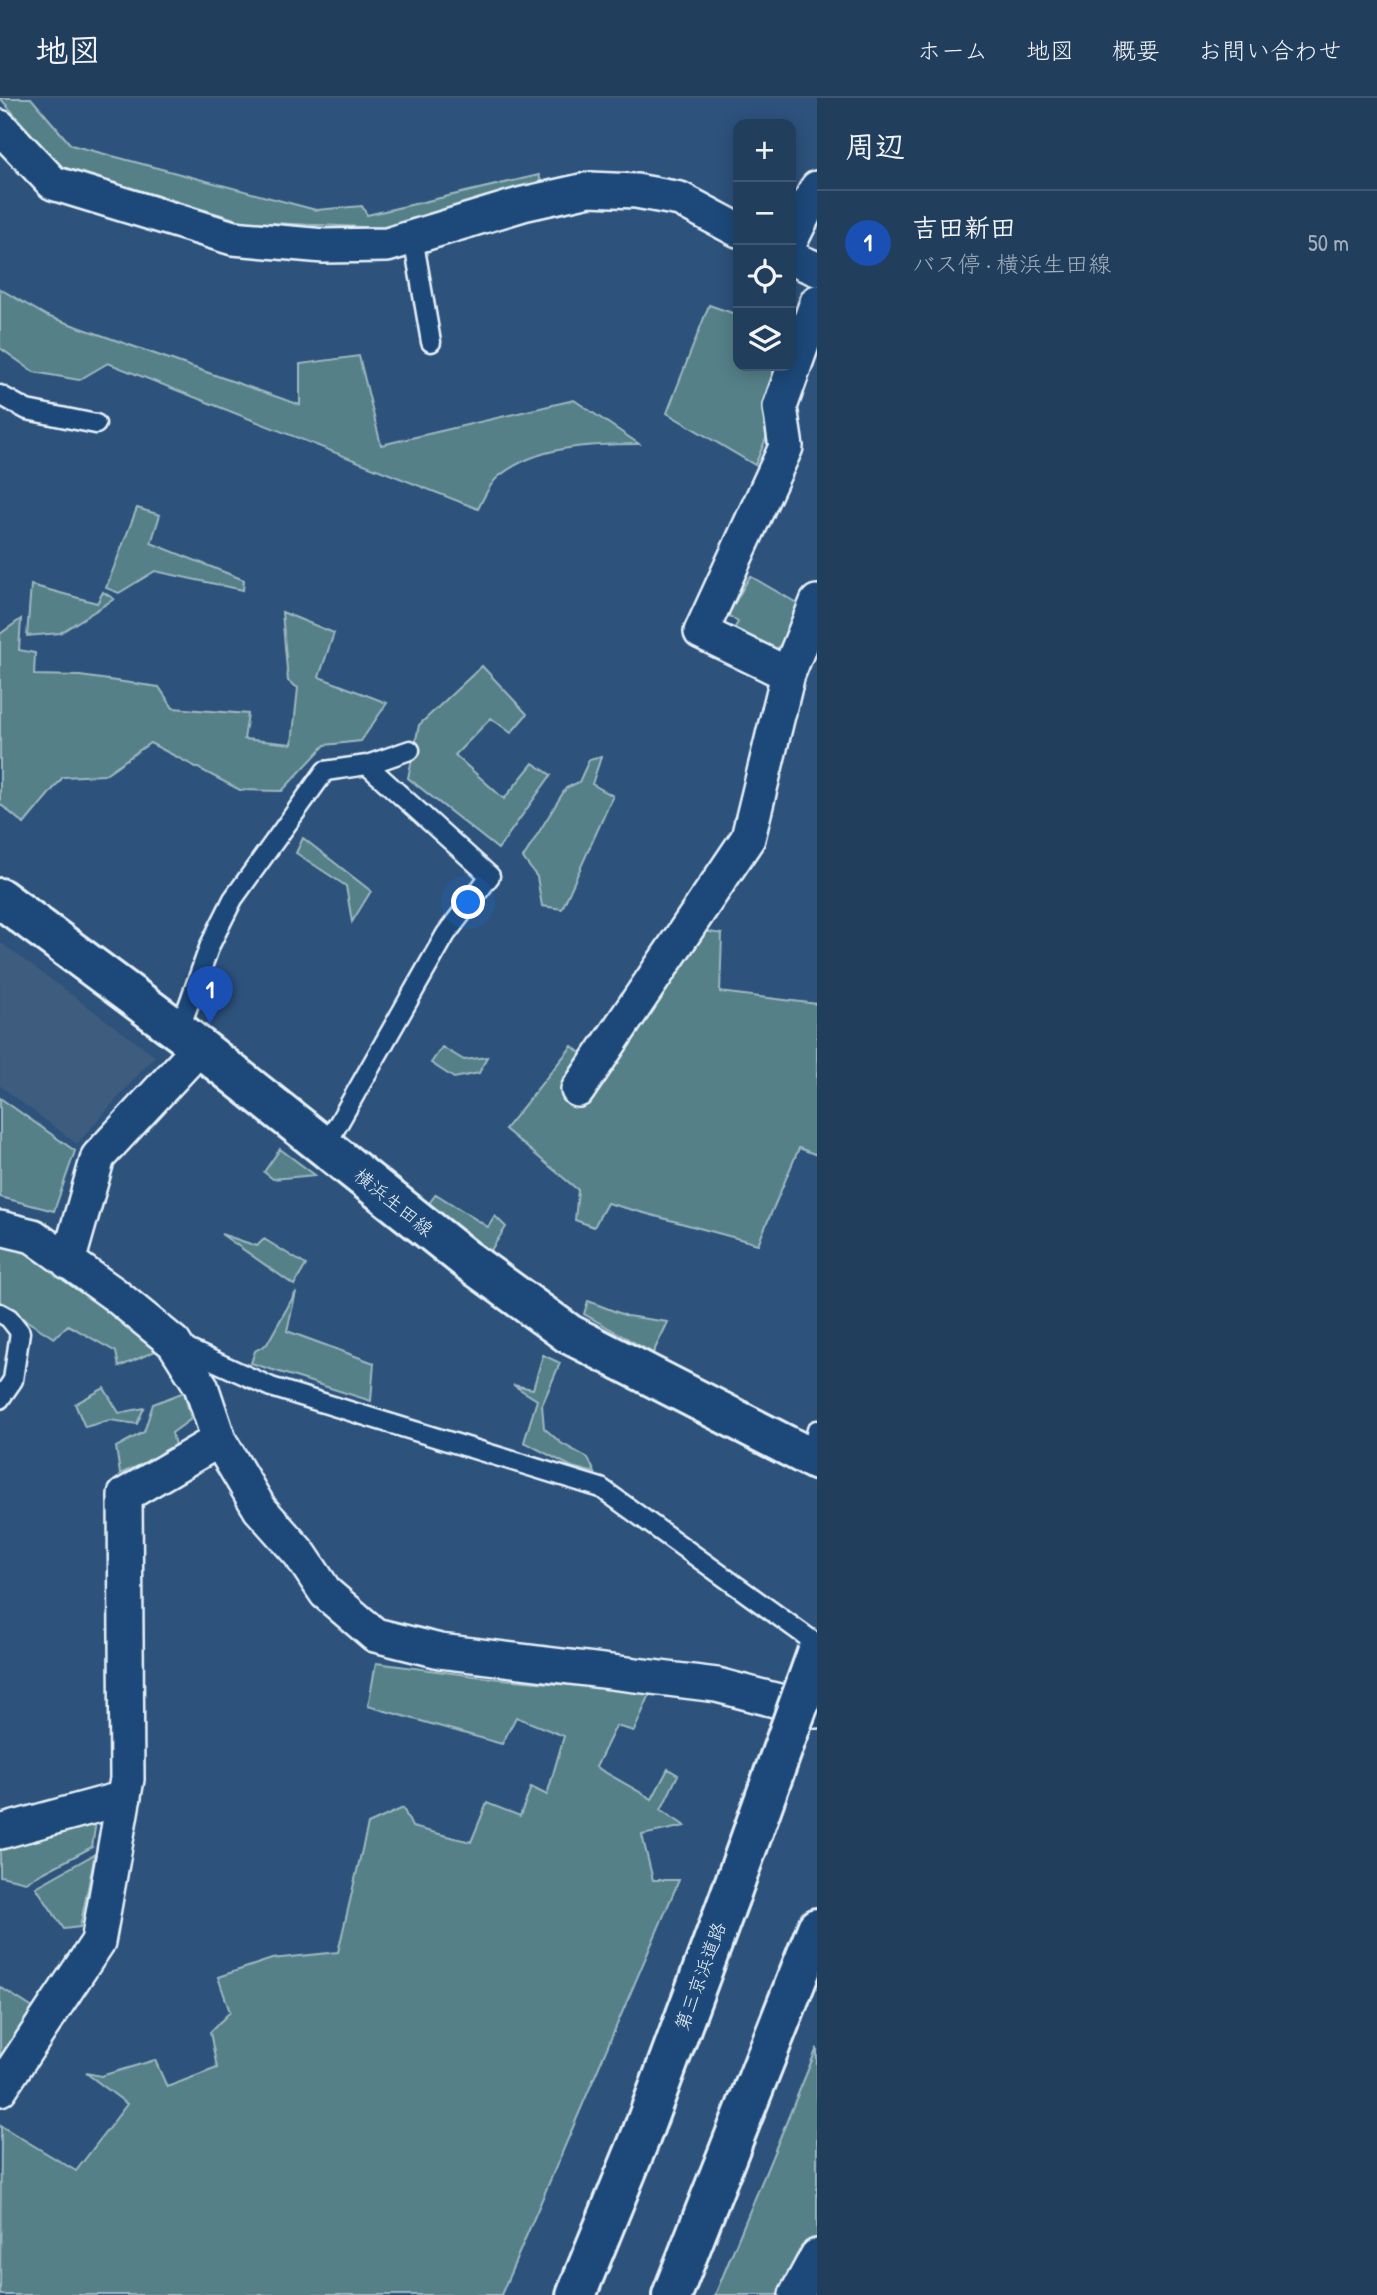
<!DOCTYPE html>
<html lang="ja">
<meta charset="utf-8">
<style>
:root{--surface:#223e5d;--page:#2e4966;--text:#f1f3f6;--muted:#a2aebc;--line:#3f5772;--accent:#e797bd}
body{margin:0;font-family:"Patrick Hand","Klee One",sans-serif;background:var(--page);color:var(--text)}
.controls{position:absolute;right:21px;top:21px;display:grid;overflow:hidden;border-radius:14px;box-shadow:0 4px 18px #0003}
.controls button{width:63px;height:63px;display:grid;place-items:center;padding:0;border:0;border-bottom:2px solid var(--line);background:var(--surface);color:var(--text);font:35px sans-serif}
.you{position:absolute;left:469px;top:805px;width:24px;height:24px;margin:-18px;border:5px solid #fff;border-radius:50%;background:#1a73e8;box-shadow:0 0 0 10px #1a73e833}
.badge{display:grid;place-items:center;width:46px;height:46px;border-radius:50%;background:var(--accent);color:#fff;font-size:23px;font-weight:700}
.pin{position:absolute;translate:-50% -58px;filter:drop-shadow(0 2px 4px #0008)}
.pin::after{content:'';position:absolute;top:37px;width:24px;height:21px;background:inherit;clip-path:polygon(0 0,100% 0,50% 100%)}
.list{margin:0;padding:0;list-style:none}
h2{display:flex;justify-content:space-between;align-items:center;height:91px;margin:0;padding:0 28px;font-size:30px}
h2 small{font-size:23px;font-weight:400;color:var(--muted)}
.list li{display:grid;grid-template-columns:46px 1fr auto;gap:21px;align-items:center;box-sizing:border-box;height:105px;padding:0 28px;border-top:2px solid var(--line)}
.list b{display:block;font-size:26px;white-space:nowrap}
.list p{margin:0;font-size:23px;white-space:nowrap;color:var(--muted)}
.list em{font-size:23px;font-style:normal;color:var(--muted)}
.icon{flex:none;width:38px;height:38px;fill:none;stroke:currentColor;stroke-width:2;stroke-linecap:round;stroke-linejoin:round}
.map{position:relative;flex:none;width:817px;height:2197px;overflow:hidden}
header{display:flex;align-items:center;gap:42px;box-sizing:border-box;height:98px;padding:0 35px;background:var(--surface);border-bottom:2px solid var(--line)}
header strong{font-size:33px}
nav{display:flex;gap:38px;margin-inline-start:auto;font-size:24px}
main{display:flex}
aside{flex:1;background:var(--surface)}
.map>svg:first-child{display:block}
.built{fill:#3e5b7e}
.green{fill:#558088;stroke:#9eb8c0;stroke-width:2}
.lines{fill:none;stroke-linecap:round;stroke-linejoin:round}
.lane-casing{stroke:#e8f1f8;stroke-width:23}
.street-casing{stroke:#e8f1f8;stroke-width:38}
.primary-casing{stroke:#e8f1f8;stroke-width:44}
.highway-casing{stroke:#e8f1f8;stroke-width:44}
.lane{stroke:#1f4a7a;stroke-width:18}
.street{stroke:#1f4a7a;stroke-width:33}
.primary{stroke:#1f4a7a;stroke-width:38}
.highway{stroke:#1f4a7a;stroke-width:38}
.highway-bridge-casing{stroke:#e8f1f8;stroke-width:44;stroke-linecap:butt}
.highway-bridge{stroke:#1f4a7a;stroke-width:38}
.labels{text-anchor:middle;stroke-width:6;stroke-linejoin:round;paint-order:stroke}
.street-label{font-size:19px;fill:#e8f1f8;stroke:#1f4a7a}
</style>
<header>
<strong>地図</strong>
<nav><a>ホーム</a><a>地図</a><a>概要</a><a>お問い合わせ</a></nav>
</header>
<main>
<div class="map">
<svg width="817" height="2197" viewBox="0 0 817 2197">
<rect width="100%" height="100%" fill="#2d527c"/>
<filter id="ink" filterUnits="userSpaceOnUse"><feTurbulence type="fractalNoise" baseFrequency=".0143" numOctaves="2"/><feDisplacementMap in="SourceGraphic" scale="14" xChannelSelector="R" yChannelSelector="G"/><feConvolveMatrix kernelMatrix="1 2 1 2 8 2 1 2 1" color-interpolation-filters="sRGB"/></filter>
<g filter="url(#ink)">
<path class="built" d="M 0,844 L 155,958 L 77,1046 L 0,988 Z"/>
<path class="green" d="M 0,0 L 31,0 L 71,47 L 316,112 L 362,108 L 367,117 L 539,77 L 542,87 L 386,130 L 245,124 L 59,68 Z
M 0,191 L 47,218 L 300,307 L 300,266 L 359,258 L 381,347 L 574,302 L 639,346 C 592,346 537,347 498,379 C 489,386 483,402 478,411 L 108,265 L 79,282 L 34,274 L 0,250 Z
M 709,207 L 738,217 L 738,268 L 779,268 L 764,305 L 770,331 L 755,367 L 667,315 Z
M 137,410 L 160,417 L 151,445 L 244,482 L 243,492 L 155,473 L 119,495 L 106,490 Z
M 750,478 L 802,508 L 775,556 L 733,533 L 738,524 L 728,517 Z
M 31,487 L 97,505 L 103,494 L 114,501 L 60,535 L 27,538 Z
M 282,514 L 334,535 L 319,579 L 387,605 L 361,643 L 325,647 L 282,693 L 240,692 L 150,645 L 104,677 L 63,679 L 24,726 L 0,706 L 0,536 L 21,521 L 19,552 L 35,555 L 34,577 L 80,578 L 159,589 L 173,610 L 248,616 L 244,641 L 292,646 L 298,590 L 288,583 Z
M 482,568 L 527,616 L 511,635 L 491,620 L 455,657 L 504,701 L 533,665 L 551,677 L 498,751 L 408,680 L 419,627 Z
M 601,659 L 592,686 L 613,698 L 562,811 L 542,808 L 537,779 L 523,760 L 566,690 L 579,684 L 589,662 Z
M 303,740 L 371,793 L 352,824 L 346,788 L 296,755 Z
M 692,831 L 722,836 L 720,894 L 817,906 L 817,1057 L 799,1050 L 758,1146 L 607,1105 L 594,1129 L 575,1122 L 578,1092 L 505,1031 L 572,948 L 600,972 Z
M 442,949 L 464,962 L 487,959 L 479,975 L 454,980 L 431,965 Z
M 0,1000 L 75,1053 L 54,1113 L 0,1099 Z
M 280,1051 L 315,1077 L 273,1081 L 264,1074 Z
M 436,1096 L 488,1129 L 495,1118 L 506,1129 L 489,1155 L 427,1108 Z
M 221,1136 L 257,1148 L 264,1141 L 306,1167 L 294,1187 Z
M 0,1141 L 30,1149 L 160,1251 L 119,1269 L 116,1254 L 68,1227 L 54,1240 L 0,1206 Z
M 296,1194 L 287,1233 L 374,1265 L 371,1303 L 251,1265 L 255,1253 L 267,1246 Z
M 588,1203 L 627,1218 L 668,1224 L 653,1255 L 584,1216 Z
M 543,1257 L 560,1265 L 542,1307 L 544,1330 L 561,1345 L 588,1360 L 595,1375 L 572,1369 L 524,1344 L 537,1302 L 513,1287 L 533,1291 Z
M 104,1290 L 119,1315 L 144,1310 L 137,1326 L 110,1322 L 85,1329 L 75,1306 Z
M 184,1294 L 191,1321 L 172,1335 L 176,1351 L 120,1376 L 116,1349 L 144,1334 L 153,1306 Z
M 376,1565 L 490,1580 L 651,1594 L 634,1633 L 616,1628 L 596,1669 L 652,1701 L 668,1671 L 678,1677 L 661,1712 L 685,1728 L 642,1737 L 653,1782 L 679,1782 L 501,2197 L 0,2197 L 1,2028 L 76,2073 L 127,2006 L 86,1975 L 101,1978 L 155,1962 L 167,1989 L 217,1970 L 210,1934 L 230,1914 L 218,1879 L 272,1861 L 338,1854 L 368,1726 L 403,1710 L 412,1729 L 471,1744 L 487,1705 L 520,1718 L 531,1689 L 547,1697 L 564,1638 L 516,1619 L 502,1646 L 368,1608 Z
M 97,1717 L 92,1749 L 26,1784 L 0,1778 L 0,1745 Z
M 95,1756 L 80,1829 L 64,1831 L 36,1789 Z
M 0,1889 L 36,1912 L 0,1964 Z
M 817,1950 L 817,2143 L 785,2197 L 715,2197 Z"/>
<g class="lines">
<defs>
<path id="lane" d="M 413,139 L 431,244
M 0,297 L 27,312 L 96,326
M 179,933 L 210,847 L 233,801 L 325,673 L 367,667 L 410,652
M 325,1049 L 446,836 L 490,778 L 367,667
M 0,1215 L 9,1220 L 20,1234 L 13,1282 L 0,1301
M 181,1248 L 271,1289 L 601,1390 L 817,1546
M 810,1360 L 817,1332"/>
<path id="street" d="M 0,29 L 53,85 L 233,140 L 324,148 L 387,147 L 523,106 L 590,91 L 636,93 L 680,101 L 738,132
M 791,142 L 817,90
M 791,160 L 817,171
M 788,576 L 701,534 L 786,349 L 780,309 L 817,204
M 578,992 L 748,740 L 788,576 L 817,504
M 0,1130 L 33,1138 L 114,1196 L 174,1245 L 201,1288 L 219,1342 L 260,1411 L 300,1456 L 326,1495 L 375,1537 L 440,1553 L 717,1587 L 817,1613
M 68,1164 L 98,1059 L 200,949
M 0,1734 L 124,1700
M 0,1991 L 98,1844 L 127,1681 L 125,1397 L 219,1342
M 796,2197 L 817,2158"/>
<path id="primary" d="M 0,800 L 179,933 L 467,1162 L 569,1236 L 817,1363"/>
<path id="highway" d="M 576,2197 L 641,2038 L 731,1795
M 672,2197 L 817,1830"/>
</defs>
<use href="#lane" class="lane-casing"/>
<use href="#street" class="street-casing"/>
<use href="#primary" class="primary-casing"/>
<use href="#highway" class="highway-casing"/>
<use href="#lane" class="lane"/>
<use href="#street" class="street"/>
<use href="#primary" class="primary"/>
<use href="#highway" class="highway"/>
<defs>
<path id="highway-bridge" d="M 731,1795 L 817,1555"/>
</defs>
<use href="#highway-bridge" class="highway-bridge-casing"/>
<use href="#highway-bridge" class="highway-bridge"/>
</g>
</g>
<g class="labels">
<g class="street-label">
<text transform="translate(394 1104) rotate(39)" y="7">横浜生田線</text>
<text transform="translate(700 1878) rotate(-70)" y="7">第三京浜道路</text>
</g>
</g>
</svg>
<div class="controls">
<button>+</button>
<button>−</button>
<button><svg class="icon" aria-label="locate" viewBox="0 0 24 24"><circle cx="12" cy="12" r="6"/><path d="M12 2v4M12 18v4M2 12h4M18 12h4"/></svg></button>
<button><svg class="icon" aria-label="layers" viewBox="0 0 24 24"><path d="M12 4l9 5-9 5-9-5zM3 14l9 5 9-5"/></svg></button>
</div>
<div class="you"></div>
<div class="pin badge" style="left:210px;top:926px;background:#1a4fb4">1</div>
</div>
<aside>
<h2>周辺<small></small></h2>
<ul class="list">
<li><span class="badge" style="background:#1a4fb4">1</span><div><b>吉田新田</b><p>バス停 · 横浜生田線</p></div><em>50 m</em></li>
</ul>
</aside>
</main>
